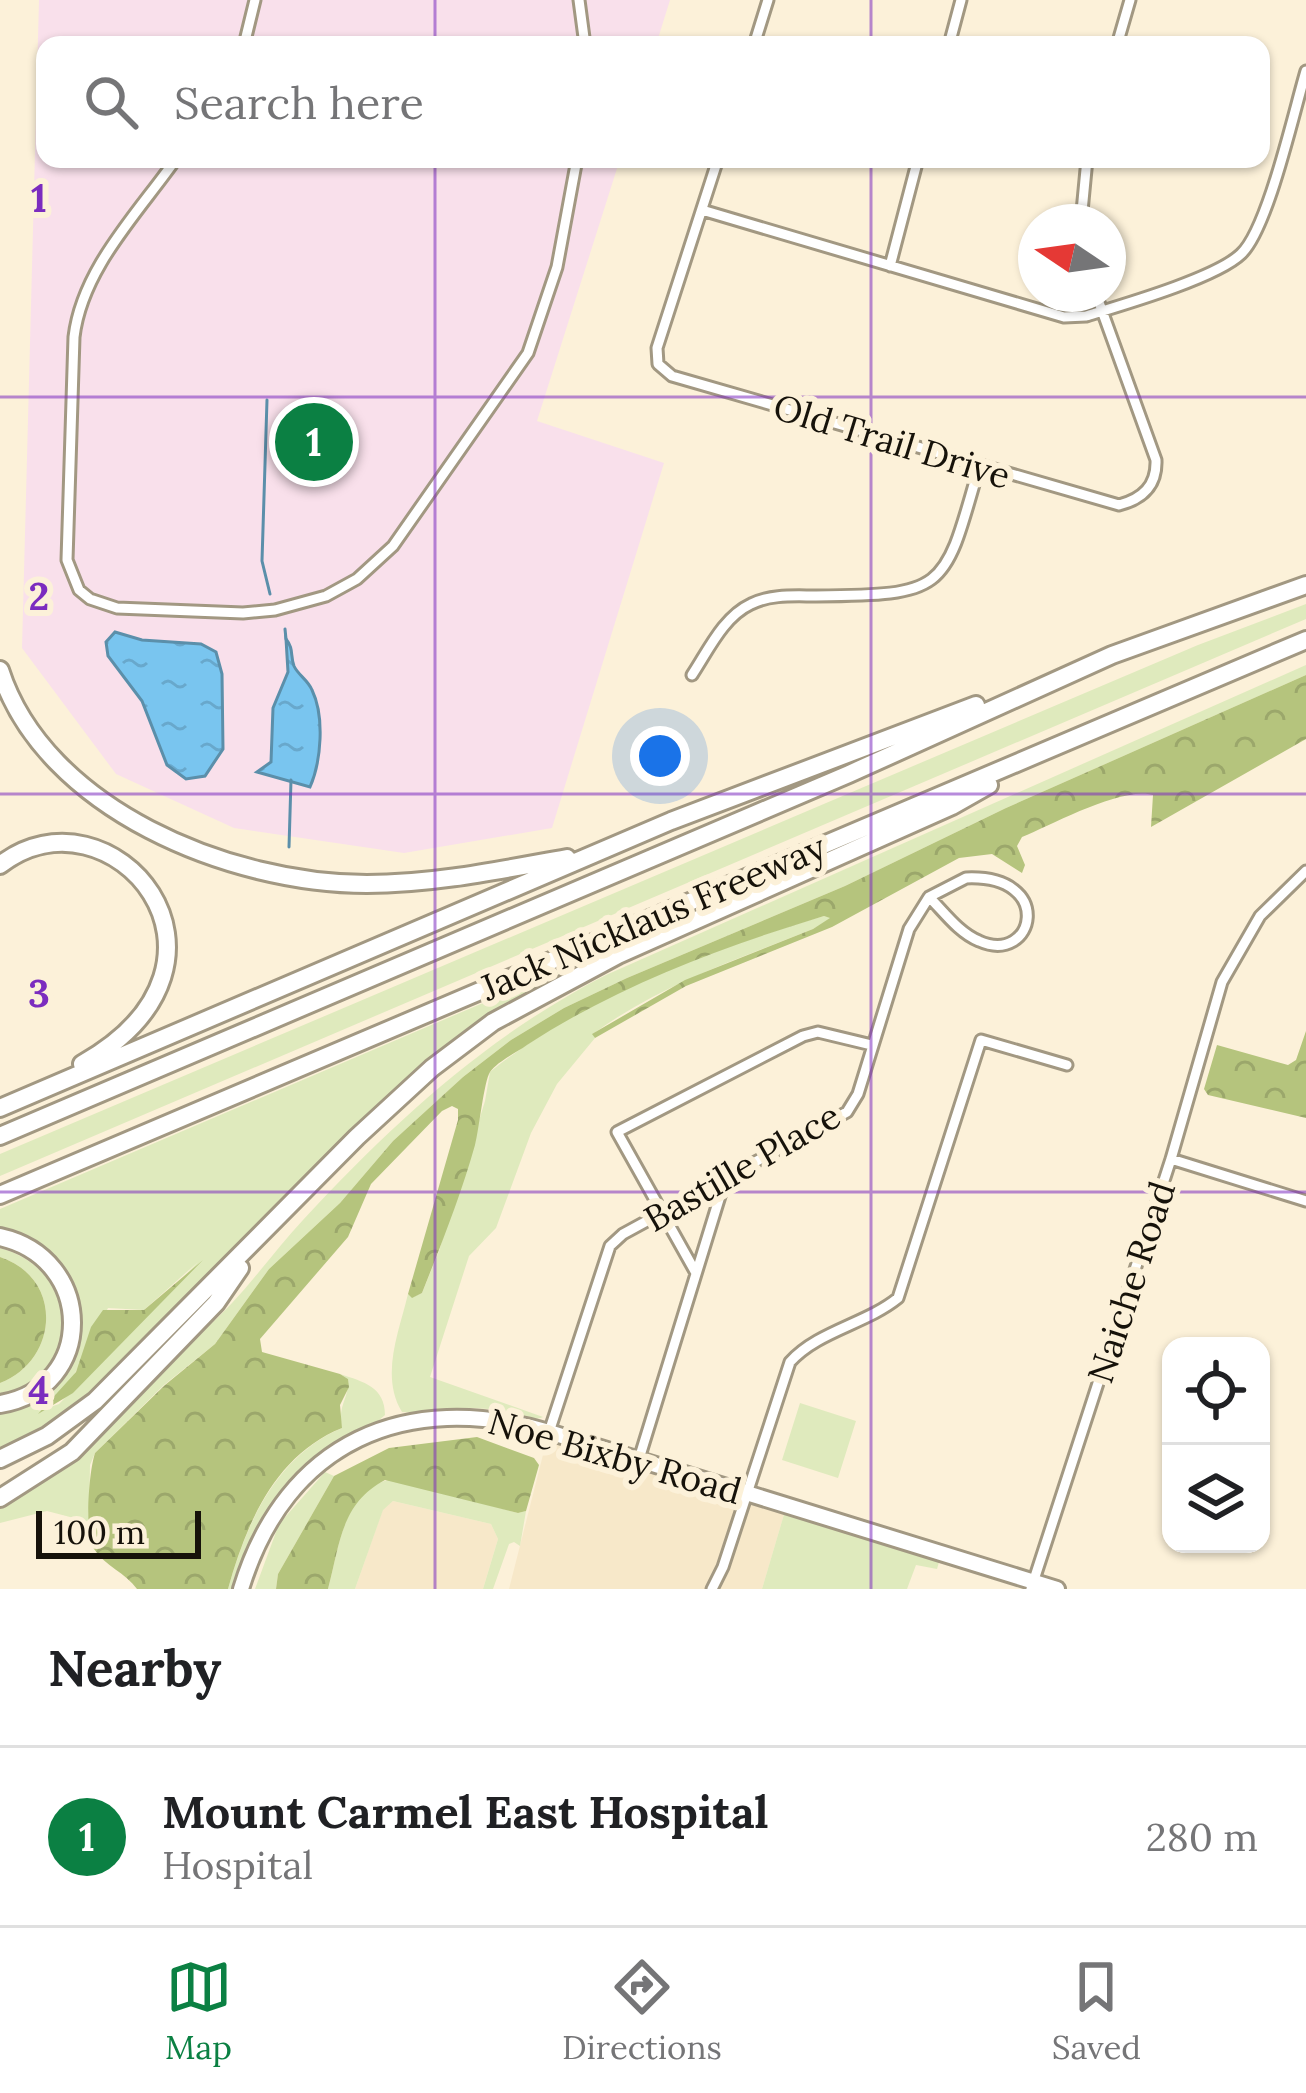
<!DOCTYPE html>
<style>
:root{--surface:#fff;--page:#f2f2f2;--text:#202124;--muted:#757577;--line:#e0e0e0;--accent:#0b8043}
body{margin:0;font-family:Lora,serif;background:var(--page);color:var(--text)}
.controls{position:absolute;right:36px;bottom:36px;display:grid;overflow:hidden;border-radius:24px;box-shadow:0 3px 9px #0004}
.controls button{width:108px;height:108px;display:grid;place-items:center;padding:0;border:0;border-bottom:3px solid var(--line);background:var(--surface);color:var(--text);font:60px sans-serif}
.compass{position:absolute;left:1018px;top:204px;width:108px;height:108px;border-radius:50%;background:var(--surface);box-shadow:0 3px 9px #0004;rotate:283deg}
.scale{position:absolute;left:36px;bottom:30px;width:165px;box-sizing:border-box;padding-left:12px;border:6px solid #16120a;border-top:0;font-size:33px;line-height:42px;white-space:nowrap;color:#16120a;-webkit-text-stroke:9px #fcf1d9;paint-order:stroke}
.you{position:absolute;left:660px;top:756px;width:42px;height:42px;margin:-30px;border:9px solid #fff;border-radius:50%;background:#1a73e8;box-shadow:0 0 0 18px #1a73e833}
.badge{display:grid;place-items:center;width:78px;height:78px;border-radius:50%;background:var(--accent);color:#fff;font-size:39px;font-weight:700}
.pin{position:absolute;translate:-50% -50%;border:6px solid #fff;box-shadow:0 3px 12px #0006}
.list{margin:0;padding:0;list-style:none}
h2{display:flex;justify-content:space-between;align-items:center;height:156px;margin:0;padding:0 48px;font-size:51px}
h2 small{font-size:39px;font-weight:400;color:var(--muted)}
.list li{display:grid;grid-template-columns:78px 1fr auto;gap:36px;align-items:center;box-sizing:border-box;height:180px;padding:0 48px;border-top:3px solid var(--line)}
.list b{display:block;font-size:45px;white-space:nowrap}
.list p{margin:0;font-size:39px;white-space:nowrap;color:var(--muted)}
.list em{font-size:39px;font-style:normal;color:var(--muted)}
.icon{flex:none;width:66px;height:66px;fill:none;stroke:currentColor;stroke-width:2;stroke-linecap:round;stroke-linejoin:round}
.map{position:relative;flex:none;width:1306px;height:1589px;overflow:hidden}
.search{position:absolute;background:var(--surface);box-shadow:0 3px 9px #0004;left:36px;right:36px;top:36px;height:132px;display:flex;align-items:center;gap:30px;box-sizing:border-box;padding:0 42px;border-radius:24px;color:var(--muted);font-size:45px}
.sheet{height:336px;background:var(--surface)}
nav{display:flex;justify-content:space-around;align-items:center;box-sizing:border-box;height:168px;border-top:3px solid var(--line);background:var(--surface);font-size:33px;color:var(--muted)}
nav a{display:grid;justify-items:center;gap:6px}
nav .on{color:var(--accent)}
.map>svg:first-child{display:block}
.built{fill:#f7e8c9}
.medical{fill:#f9e0eb}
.green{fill:#dfeabd;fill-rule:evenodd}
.forest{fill:url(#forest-crowns)}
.water{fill:url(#water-ripples);stroke:#5b8faa;stroke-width:3}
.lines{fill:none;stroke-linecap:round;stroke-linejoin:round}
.stream{stroke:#5b8faa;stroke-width:3}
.street-casing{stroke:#a29882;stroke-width:15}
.secondary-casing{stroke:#a29882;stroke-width:20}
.highway-casing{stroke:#a29882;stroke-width:22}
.street{stroke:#fff;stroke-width:9}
.secondary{stroke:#fff;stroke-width:14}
.highway{stroke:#fff;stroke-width:16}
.grid{fill:none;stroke:#7b2cbf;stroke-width:3;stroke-opacity:0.55}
.labels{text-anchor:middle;stroke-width:12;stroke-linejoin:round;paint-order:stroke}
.street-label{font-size:36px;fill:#16120a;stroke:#fcf1d9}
.grid-label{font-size:39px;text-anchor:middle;font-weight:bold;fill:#7b2cbf;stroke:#fcf1d9;stroke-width:12;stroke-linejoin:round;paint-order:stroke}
</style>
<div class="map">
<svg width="1306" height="1589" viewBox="0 0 1306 1589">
<defs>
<pattern id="forest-crowns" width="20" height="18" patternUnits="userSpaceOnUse" patternTransform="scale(3)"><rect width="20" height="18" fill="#b5c47d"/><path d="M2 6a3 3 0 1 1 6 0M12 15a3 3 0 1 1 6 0" fill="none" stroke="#9ba76b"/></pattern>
<pattern id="water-ripples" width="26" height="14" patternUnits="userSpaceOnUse" patternTransform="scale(3)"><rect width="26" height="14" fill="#79c5ef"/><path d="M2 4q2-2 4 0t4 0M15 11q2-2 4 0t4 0" fill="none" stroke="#68a8cc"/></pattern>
</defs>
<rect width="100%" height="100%" fill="#fcf1d9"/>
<path class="built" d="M 547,1439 L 785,1511 L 762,1589 L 509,1589 Z
M 393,1501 L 491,1524 L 498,1539 L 483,1589 L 355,1589 L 383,1509 Z"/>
<path class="medical" d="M 39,0 L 670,0 L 656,45 L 45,45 L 45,159 L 620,159 L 537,421 L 664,463 L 552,828 L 404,853 L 234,828 L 116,774 L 22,648 Z"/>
<path class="green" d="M 1306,604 L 1306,619 L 0,1176 L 0,1154 L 1198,645 Z
M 1306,665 L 1306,675 L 1006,808 L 845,886 L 627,978 L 564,1008 L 511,1040 L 463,1077 L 393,1141 L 340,1203 L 269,1269 L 215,1344 L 164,1385 L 95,1453 L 90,1465 L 89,1522 L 47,1511 L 0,1523 L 0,1506 C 71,1472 117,1413 172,1359 C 191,1340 214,1323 232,1303 C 257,1276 278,1247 303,1220 C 394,1122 487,1036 606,975 Z
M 824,916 L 832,918 L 813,929 C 738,959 659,985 593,1034 L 595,1038 L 557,1084 L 531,1133 L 496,1228 L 469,1256 L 430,1377 L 543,1417 C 527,1424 506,1411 488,1409 C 459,1406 430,1414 402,1412 C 380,1376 399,1332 408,1294 L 413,1297 L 422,1293 L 439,1251 L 485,1101 L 490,1072 C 584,996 709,950 824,916 Z
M 572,965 L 496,1011 L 417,1070 L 77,1406 L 0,1451 L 0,1412 L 24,1405 L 50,1388 L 75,1296 L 0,1231 L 0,1209 ZM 198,1262 L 59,1404 L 38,1411 L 70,1383 L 108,1308 L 144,1310 Z
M 0,1248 C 84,1271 82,1378 0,1395 L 0,1383 C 59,1360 64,1278 0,1257 Z
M 340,1374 C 364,1382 385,1387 385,1415 C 370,1430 347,1438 329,1450 C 278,1484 254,1533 236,1589 L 228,1589 C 246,1524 276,1456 342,1428 C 337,1405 350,1397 348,1379 Z
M 800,1403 L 856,1421 L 838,1478 L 782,1460 Z
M 325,1472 L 334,1476 L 278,1574 L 276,1589 L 255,1589 L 279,1524 Z
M 393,1479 L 518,1513 L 526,1511 L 520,1546 L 514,1542 L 509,1544 L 493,1589 L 483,1589 L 498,1539 L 491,1524 L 393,1501 L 383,1510 L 355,1589 L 328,1589 C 339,1549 343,1487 393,1479 Z
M 785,1511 L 940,1559 L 937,1569 L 916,1565 L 907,1589 L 762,1589 Z"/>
<path class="forest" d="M 1306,675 L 1306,739 L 1151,827 L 1153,795 C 1122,786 1053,824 1022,837 L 1017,846 L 1025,865 L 1022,873 L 992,854 L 959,858 L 832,927 L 686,986 L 595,1038 L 592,1034 L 685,980 L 813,929 L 830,918 L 824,916 C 722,947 617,986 527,1045 C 516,1053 498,1061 490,1072 C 484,1081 479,1130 475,1145 C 461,1195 441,1245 422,1293 L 412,1298 L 408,1294 L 458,1120 L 458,1109 L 452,1106 L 442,1111 L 371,1184 L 348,1237 L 260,1339 L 262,1352 L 340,1374 L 348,1379 L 349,1387 L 340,1405 L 342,1428 C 275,1455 246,1524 228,1589 L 137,1589 C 126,1573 105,1566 94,1549 C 84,1533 89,1471 95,1453 L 165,1385 L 215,1344 L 269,1269 L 340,1203 L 393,1141 L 463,1077 L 511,1040 L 564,1008 L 627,978 L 845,886 L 1006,808 Z
M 1306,1031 L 1306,1118 L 1208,1095 L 1204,1089 L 1217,1045 L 1288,1065 L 1296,1060 Z
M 0,1257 C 64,1278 59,1360 0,1383 Z
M 203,1260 L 73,1393 L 38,1414 L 76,1372 L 91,1327 L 103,1310 L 144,1310 Z
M 477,1437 L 534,1458 L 539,1465 L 526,1511 L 518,1513 L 385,1480 C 341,1503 340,1544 328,1589 L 276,1589 L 278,1574 L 334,1476 L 389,1448 Z"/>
<path class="water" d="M 115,632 L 142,640 L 201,644 L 216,652 L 222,674 L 223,749 L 205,776 L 186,779 L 167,765 L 142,701 L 108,656 L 106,642 Z
M 286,639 C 294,649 290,655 294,666 C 298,675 308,680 312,690 C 325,717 321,762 310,787 L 257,772 L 271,762 L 273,708 L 288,672 Z"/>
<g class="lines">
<path class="stream" d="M 267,400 L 262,561 L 270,594
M 285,629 L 286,639
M 289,847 L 291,780"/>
<defs>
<path id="street" d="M 579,0 L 585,45
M 244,45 L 255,0
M 754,45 L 768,0
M 949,45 L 961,0
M 1117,45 L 1130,0
M 176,159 C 138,213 82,269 74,337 L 67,560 L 79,590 L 90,599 L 117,608 L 243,613 L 275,610 L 326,596 L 357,579 L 393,546 L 528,353 L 557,267 L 577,159
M 718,159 L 657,348 L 658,364 L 672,376 L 1119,505 C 1142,499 1157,486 1156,460 L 1096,294
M 702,210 L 1064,317 L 1086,316 C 1122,305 1216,278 1241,254 C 1268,229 1294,111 1306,71
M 1081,222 L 1087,159
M 890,266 L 918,159
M 692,675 C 708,651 723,617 751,604 C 771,594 794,596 816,596 C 947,595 944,591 979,467
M 966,878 C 1056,874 1035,966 979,941 C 959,933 944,912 929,897 Z
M 1171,1159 L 1306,1201
M 696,1273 L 617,1132 L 803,1036 L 818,1032 L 872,1045
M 549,1432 L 610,1246 L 623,1234 L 847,1112 L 858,1094 L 909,929 L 929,897
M 639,1459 L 725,1180
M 712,1589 L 723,1567 L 790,1362 C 818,1331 866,1324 898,1298 L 981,1040 L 1067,1065
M 1031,1589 L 1171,1159 L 1222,982 L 1260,916 L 1306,871"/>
<path id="secondary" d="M 241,1589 C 286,1441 406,1390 549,1432 L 1057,1589"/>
<path id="highway" d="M 0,670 C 45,810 231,884 367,884 C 434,884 500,870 567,858
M 0,865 C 110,780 266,960 82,1064
M 0,1108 L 671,821 L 976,705
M 0,1136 L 849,774 L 1112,655 L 1306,585
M 0,1195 L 1306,640
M 0,1237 C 95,1258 97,1388 0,1404
M 0,1459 L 47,1436 L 95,1401 L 357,1137 L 432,1068 L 493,1022 L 618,955 L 952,806 L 989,785
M 0,1498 L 72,1452 L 216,1303 L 240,1268"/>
</defs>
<use href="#street" class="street-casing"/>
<use href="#secondary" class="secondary-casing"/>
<use href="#highway" class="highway-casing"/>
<use href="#street" class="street"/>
<use href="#secondary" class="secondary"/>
<use href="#highway" class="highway"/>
</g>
<path class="grid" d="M 435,0 L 435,45M 871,0 L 871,45M 435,159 L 435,1589M 871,159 L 871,1589M 0,397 L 1306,397M 0,794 L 1306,794M 0,1192 L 1306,1192"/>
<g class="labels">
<g class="street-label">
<text transform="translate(892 441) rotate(17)" y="13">Old Trail Drive</text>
<text transform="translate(653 917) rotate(-23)" y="13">Jack Nicklaus Freeway</text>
<text transform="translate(742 1167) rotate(-30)" y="13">Bastille Place</text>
<text transform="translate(1131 1282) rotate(-72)" y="13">Naiche Road</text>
<text transform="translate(615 1456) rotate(16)" y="13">Noe Bixby Road</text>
</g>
</g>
<g class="grid-label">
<text x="39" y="212">1</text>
<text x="39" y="610">2</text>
<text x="39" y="1007">3</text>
<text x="39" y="1404">4</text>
</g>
</svg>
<div class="controls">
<button><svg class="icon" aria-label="locate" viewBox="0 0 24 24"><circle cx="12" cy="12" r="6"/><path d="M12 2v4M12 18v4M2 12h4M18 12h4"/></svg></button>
<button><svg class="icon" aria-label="layers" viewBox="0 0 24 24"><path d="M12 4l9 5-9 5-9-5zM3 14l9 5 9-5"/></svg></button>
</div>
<svg class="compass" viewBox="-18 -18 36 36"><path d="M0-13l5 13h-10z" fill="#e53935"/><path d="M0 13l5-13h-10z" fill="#757577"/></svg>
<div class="scale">100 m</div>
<div class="you"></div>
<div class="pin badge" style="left:314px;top:442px">1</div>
<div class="search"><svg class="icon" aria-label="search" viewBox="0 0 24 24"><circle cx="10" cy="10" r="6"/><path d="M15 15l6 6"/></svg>Search here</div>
</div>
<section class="sheet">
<h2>Nearby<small></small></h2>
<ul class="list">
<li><span class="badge">1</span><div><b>Mount Carmel East Hospital</b><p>Hospital</p></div><em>280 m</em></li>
</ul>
</section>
<nav>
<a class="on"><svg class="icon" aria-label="map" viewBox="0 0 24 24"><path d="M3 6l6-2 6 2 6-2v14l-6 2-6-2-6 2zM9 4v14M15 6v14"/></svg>Map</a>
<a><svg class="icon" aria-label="directions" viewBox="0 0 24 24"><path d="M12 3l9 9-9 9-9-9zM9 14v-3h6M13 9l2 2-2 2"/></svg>Directions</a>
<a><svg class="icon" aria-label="saved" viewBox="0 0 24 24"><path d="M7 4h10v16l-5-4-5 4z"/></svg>Saved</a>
</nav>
